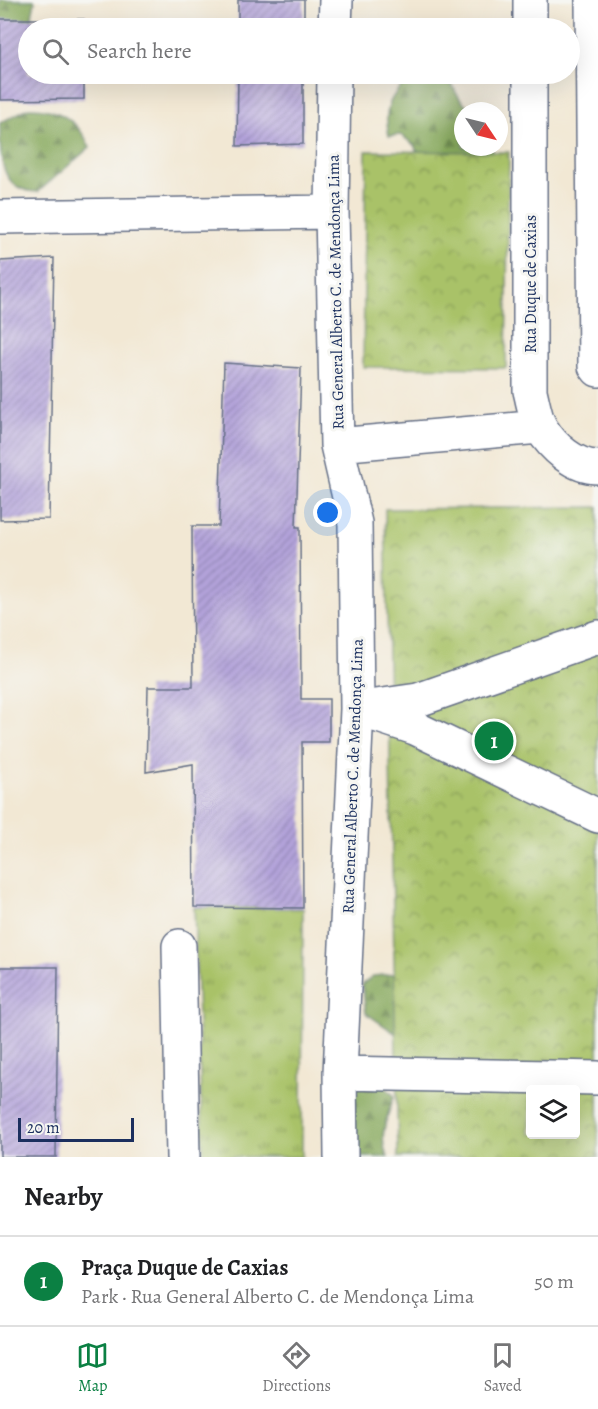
<!DOCTYPE html>
<meta charset="utf-8">
<style>
:root{--surface:#fff;--page:#f6f6f6;--text:#202124;--muted:#757577;--line:#e0e0e0;--accent:#0b8043}
body{margin:0;font-family:Alegreya,serif;background:var(--page);color:var(--text)}
.controls{position:absolute;right:18px;bottom:18px;display:grid;overflow:hidden;border-radius:6px;box-shadow:0 6px 24px #0002}
.controls button{width:54px;height:54px;display:grid;place-items:center;padding:0;border:0;border-bottom:2px solid var(--line);background:var(--surface);color:var(--text);font:30px sans-serif}
.compass{position:absolute;left:454px;top:102px;width:54px;height:54px;border-radius:50%;background:var(--surface);box-shadow:0 6px 24px #0002;rotate:125deg}
.scale{position:absolute;left:18px;bottom:15px;width:116px;box-sizing:border-box;padding-left:6px;border:3px solid #1b2f5e;border-top:0;font-size:16px;line-height:21px;white-space:nowrap;color:#1b2f5e;-webkit-text-stroke:4px #f6f6f2;paint-order:stroke}
.you{position:absolute;left:328px;top:513px;width:21px;height:21px;margin:-15px;border:4px solid #fff;border-radius:50%;background:#1a73e8;box-shadow:0 0 0 9px #1a73e833}
.badge{display:grid;place-items:center;width:39px;height:39px;border-radius:50%;background:var(--accent);color:#fff;font-size:20px;font-weight:700}
.pin{position:absolute;translate:-50% -50%;border:3px solid #fff;box-shadow:0 2px 6px #0006}
.list{margin:0;padding:0;list-style:none}
h2{display:flex;justify-content:space-between;align-items:center;height:78px;margin:0;padding:0 24px;font-size:26px}
h2 small{font-size:20px;font-weight:400;color:var(--muted)}
.list li{display:grid;grid-template-columns:39px 1fr auto;gap:18px;align-items:center;box-sizing:border-box;height:90px;padding:0 24px;border-top:2px solid var(--line)}
.list b{display:block;font-size:22px;white-space:nowrap}
.list p{margin:0;font-size:20px;white-space:nowrap;color:var(--muted)}
.list em{font-size:20px;font-style:normal;color:var(--muted)}
.icon{flex:none;width:33px;height:33px;fill:none;stroke:currentColor;stroke-width:2;stroke-linecap:round;stroke-linejoin:round}
.map{position:relative;flex:none;width:598px;height:1157px;overflow:hidden}
.search{position:absolute;background:var(--surface);box-shadow:0 6px 24px #0002;left:18px;right:18px;top:18px;height:66px;display:flex;align-items:center;gap:15px;box-sizing:border-box;padding:0 21px;border-radius:33px;color:var(--muted);font-size:22px}
.sheet{height:168px;background:var(--surface)}
nav{display:flex;justify-content:space-around;align-items:center;box-sizing:border-box;height:84px;border-top:2px solid var(--line);background:var(--surface);font-size:16px;color:var(--muted)}
nav a{display:grid;justify-items:center;gap:3px}
nav .on{color:var(--accent)}
.map>svg:first-child{display:block}
.grass{fill:url(#grass-tufts);stroke:#627863;stroke-width:1.5}
.forest{fill:url(#forest-firs);stroke:#506c5d;stroke-width:1.5}
.park{fill:url(#park-crowns);stroke:#627863;stroke-width:1.5;fill-rule:evenodd}
.building{fill:url(#building-hatch)}
.lines{fill:none;stroke-linecap:round;stroke-linejoin:round}
.minor-casing{stroke:#667087;stroke-width:36}
.major-casing{stroke:#667087;stroke-width:36}
.minor{stroke:#fff;stroke-width:33}
.major{stroke:#fff;stroke-width:33}
.labels{text-anchor:middle;stroke-width:6;stroke-linejoin:round;paint-order:stroke}
.street-label{font-size:16px;fill:#1b2f5e;stroke:#f6f6f2}
</style>
<div class="map">
<svg width="598" height="1157" viewBox="0 0 598 1157">
<defs>
<pattern id="grass-tufts" width="24" height="20" patternUnits="userSpaceOnUse" patternTransform="scale(1.5)"><rect width="24" height="20" fill="#a9c268"/><path d="M3 7l-1-3M5 7V3M7 7l1-3M15 17l-1-3M17 17v-4M19 17l1-3" fill="none" stroke="#899e59"/></pattern>
<pattern id="forest-firs" width="22" height="20" patternUnits="userSpaceOnUse" patternTransform="scale(1.5)"><rect width="22" height="20" fill="#86a85c"/><path d="M5 1l3.5 6h-7zM16 11l3.5 6h-7z" fill="#6d894f"/></pattern>
<pattern id="park-crowns" width="20" height="18" patternUnits="userSpaceOnUse" patternTransform="scale(1.5)"><rect width="20" height="18" fill="#a9c268"/><path d="M2 6a3 3 0 1 1 6 0M12 15a3 3 0 1 1 6 0" fill="none" stroke="#899e59"/></pattern>
<pattern id="building-hatch" width="6" height="6" patternUnits="userSpaceOnUse" patternTransform="scale(1.5)"><rect width="6" height="6" fill="#b3a3da"/><path d="M-1 1l2-2M0 6l6-6M5 7l2-2" fill="none" stroke="#9185b4"/></pattern>
</defs>
<rect width="100%" height="100%" fill="#f6f6f2"/>
<filter id="ink" filterUnits="userSpaceOnUse"><feTurbulence type="fractalNoise" baseFrequency=".0167" numOctaves="2"/><feDisplacementMap in="SourceGraphic" scale="12" xChannelSelector="R" yChannelSelector="G"/><feConvolveMatrix kernelMatrix="1 2 1 2 8 2 1 2 1" color-interpolation-filters="sRGB"/></filter>
<filter id="wash" filterUnits="userSpaceOnUse"><feTurbulence type="fractalNoise" baseFrequency=".008" numOctaves="4" result="noise"/><feDisplacementMap in="SourceGraphic" scale="24" xChannelSelector="R" yChannelSelector="G"/><feGaussianBlur stdDeviation="1.35" result="paint"/><feColorMatrix in="noise" values="0 0 0 0 0 0 0 0 0 0 0 0 0 0 0 0 0 1.4 0 .05"/><feComposite in="paint" operator="in"/></filter>
<g filter="url(#wash)">
<rect width="100%" height="100%" fill="#f2e8d4"/>
<path class="grass" d="M 194,907 L 303,908 L 302,1157 L 203,1157 Z"/>
<path class="forest" d="M 0,0 L 34,0 L 35,2 L 31,20 L 0,43 Z
M 412,74 L 447,74 L 448,75 C 454,90 459,101 472,111 L 463,111 L 463,147 L 492,147 L 496,167 L 421,161 L 414,145 L 401,135 L 389,136 C 382,106 392,95 412,74 Z
M 28,108 C 57,107 78,120 90,147 L 38,192 C 0,191 0,159 0,123 Z
M 395,974 L 425,987 L 396,1034 L 366,1013 L 362,985 L 373,976 Z
M 370,1071 L 394,1096 C 388,1116 377,1137 388,1157 L 332,1157 L 342,1090 Z"/>
<path class="park" d="M 366,151 L 509,152 L 506,368 L 363,367 Z
M 598,507 L 598,1157 L 398,1157 L 385,509 ZM 530,1090 L 576,1090 L 576,1134 L 530,1134 Z"/>
<g id="blocks">
<path class="building" d="M 238,0 L 304,0 L 304,28 L 238,28 Z
M 0,19 L 84,19 L 84,28 L 28,28 L 28,74 L 84,74 L 84,99 L 0,100 Z
M 238,74 L 303,74 L 303,144 L 237,146 Z
M 54,258 L 49,519 L 0,520 L 0,261 Z
M 224,363 L 301,368 L 296,527 L 300,527 L 301,699 L 329,699 L 329,742 L 302,742 L 303,908 L 194,907 L 193,764 L 146,772 L 148,687 L 193,687 L 192,526 L 219,526 Z
M 0,967 L 58,967 L 56,1157 L 0,1157 Z"/>
</g>
</g>
<g filter="url(#ink)">
<use href="#blocks" fill-opacity="0" stroke="#667087" stroke-width="1.5"/>
<g class="lines">
<defs>
<path id="minor" d="M 335,28 L 336,0
M 334,74 L 332,212 L 337,445 L 355,523 L 357,709 L 340,1073 L 341,1157
M 0,217 L 332,212
M 337,445 L 540,427
M 362,708 L 418,700 L 598,637
M 357,709 L 415,728 L 598,816
M 179,946 L 183,1157
M 340,1073 L 598,1078"/>
<path id="major" d="M 530,0 L 530,28
M 592,0 L 595,366 L 598,370
M 530,74 L 530,391 C 533,402 535,418 541,428 C 553,447 574,467 598,467"/>
</defs>
<use href="#minor" class="minor-casing"/>
<use href="#major" class="major-casing"/>
<use href="#minor" class="minor"/>
<use href="#major" class="major"/>
</g>
</g>
<g class="labels">
<g class="street-label">
<text transform="translate(530 284) rotate(-90)" y="6">Rua Duque de Caxias</text>
<text transform="translate(335 292) rotate(-91)" y="6">Rua General Alberto C. de Mendonça Lima</text>
<text transform="translate(352 776) rotate(-88)" y="6">Rua General Alberto C. de Mendonça Lima</text>
</g>
</g>
</svg>
<div class="controls">
<button><svg class="icon" aria-label="layers" viewBox="0 0 24 24"><path d="M12 4l9 5-9 5-9-5zM3 14l9 5 9-5"/></svg></button>
</div>
<svg class="compass" viewBox="-18 -18 36 36"><path d="M0-13l5 13h-10z" fill="#e53935"/><path d="M0 13l5-13h-10z" fill="#757577"/></svg>
<div class="scale">20 m</div>
<div class="you"></div>
<div class="pin badge" style="left:494px;top:741px">1</div>
<div class="search"><svg class="icon" aria-label="search" viewBox="0 0 24 24"><circle cx="10" cy="10" r="6"/><path d="M15 15l6 6"/></svg>Search here</div>
</div>
<section class="sheet">
<h2>Nearby<small></small></h2>
<ul class="list">
<li><span class="badge">1</span><div><b>Praça Duque de Caxias</b><p>Park · Rua General Alberto C. de Mendonça Lima</p></div><em>50 m</em></li>
</ul>
</section>
<nav>
<a class="on"><svg class="icon" aria-label="map" viewBox="0 0 24 24"><path d="M3 6l6-2 6 2 6-2v14l-6 2-6-2-6 2zM9 4v14M15 6v14"/></svg>Map</a>
<a><svg class="icon" aria-label="directions" viewBox="0 0 24 24"><path d="M12 3l9 9-9 9-9-9zM9 14v-3h6M13 9l2 2-2 2"/></svg>Directions</a>
<a><svg class="icon" aria-label="saved" viewBox="0 0 24 24"><path d="M7 4h10v16l-5-4-5 4z"/></svg>Saved</a>
</nav>
